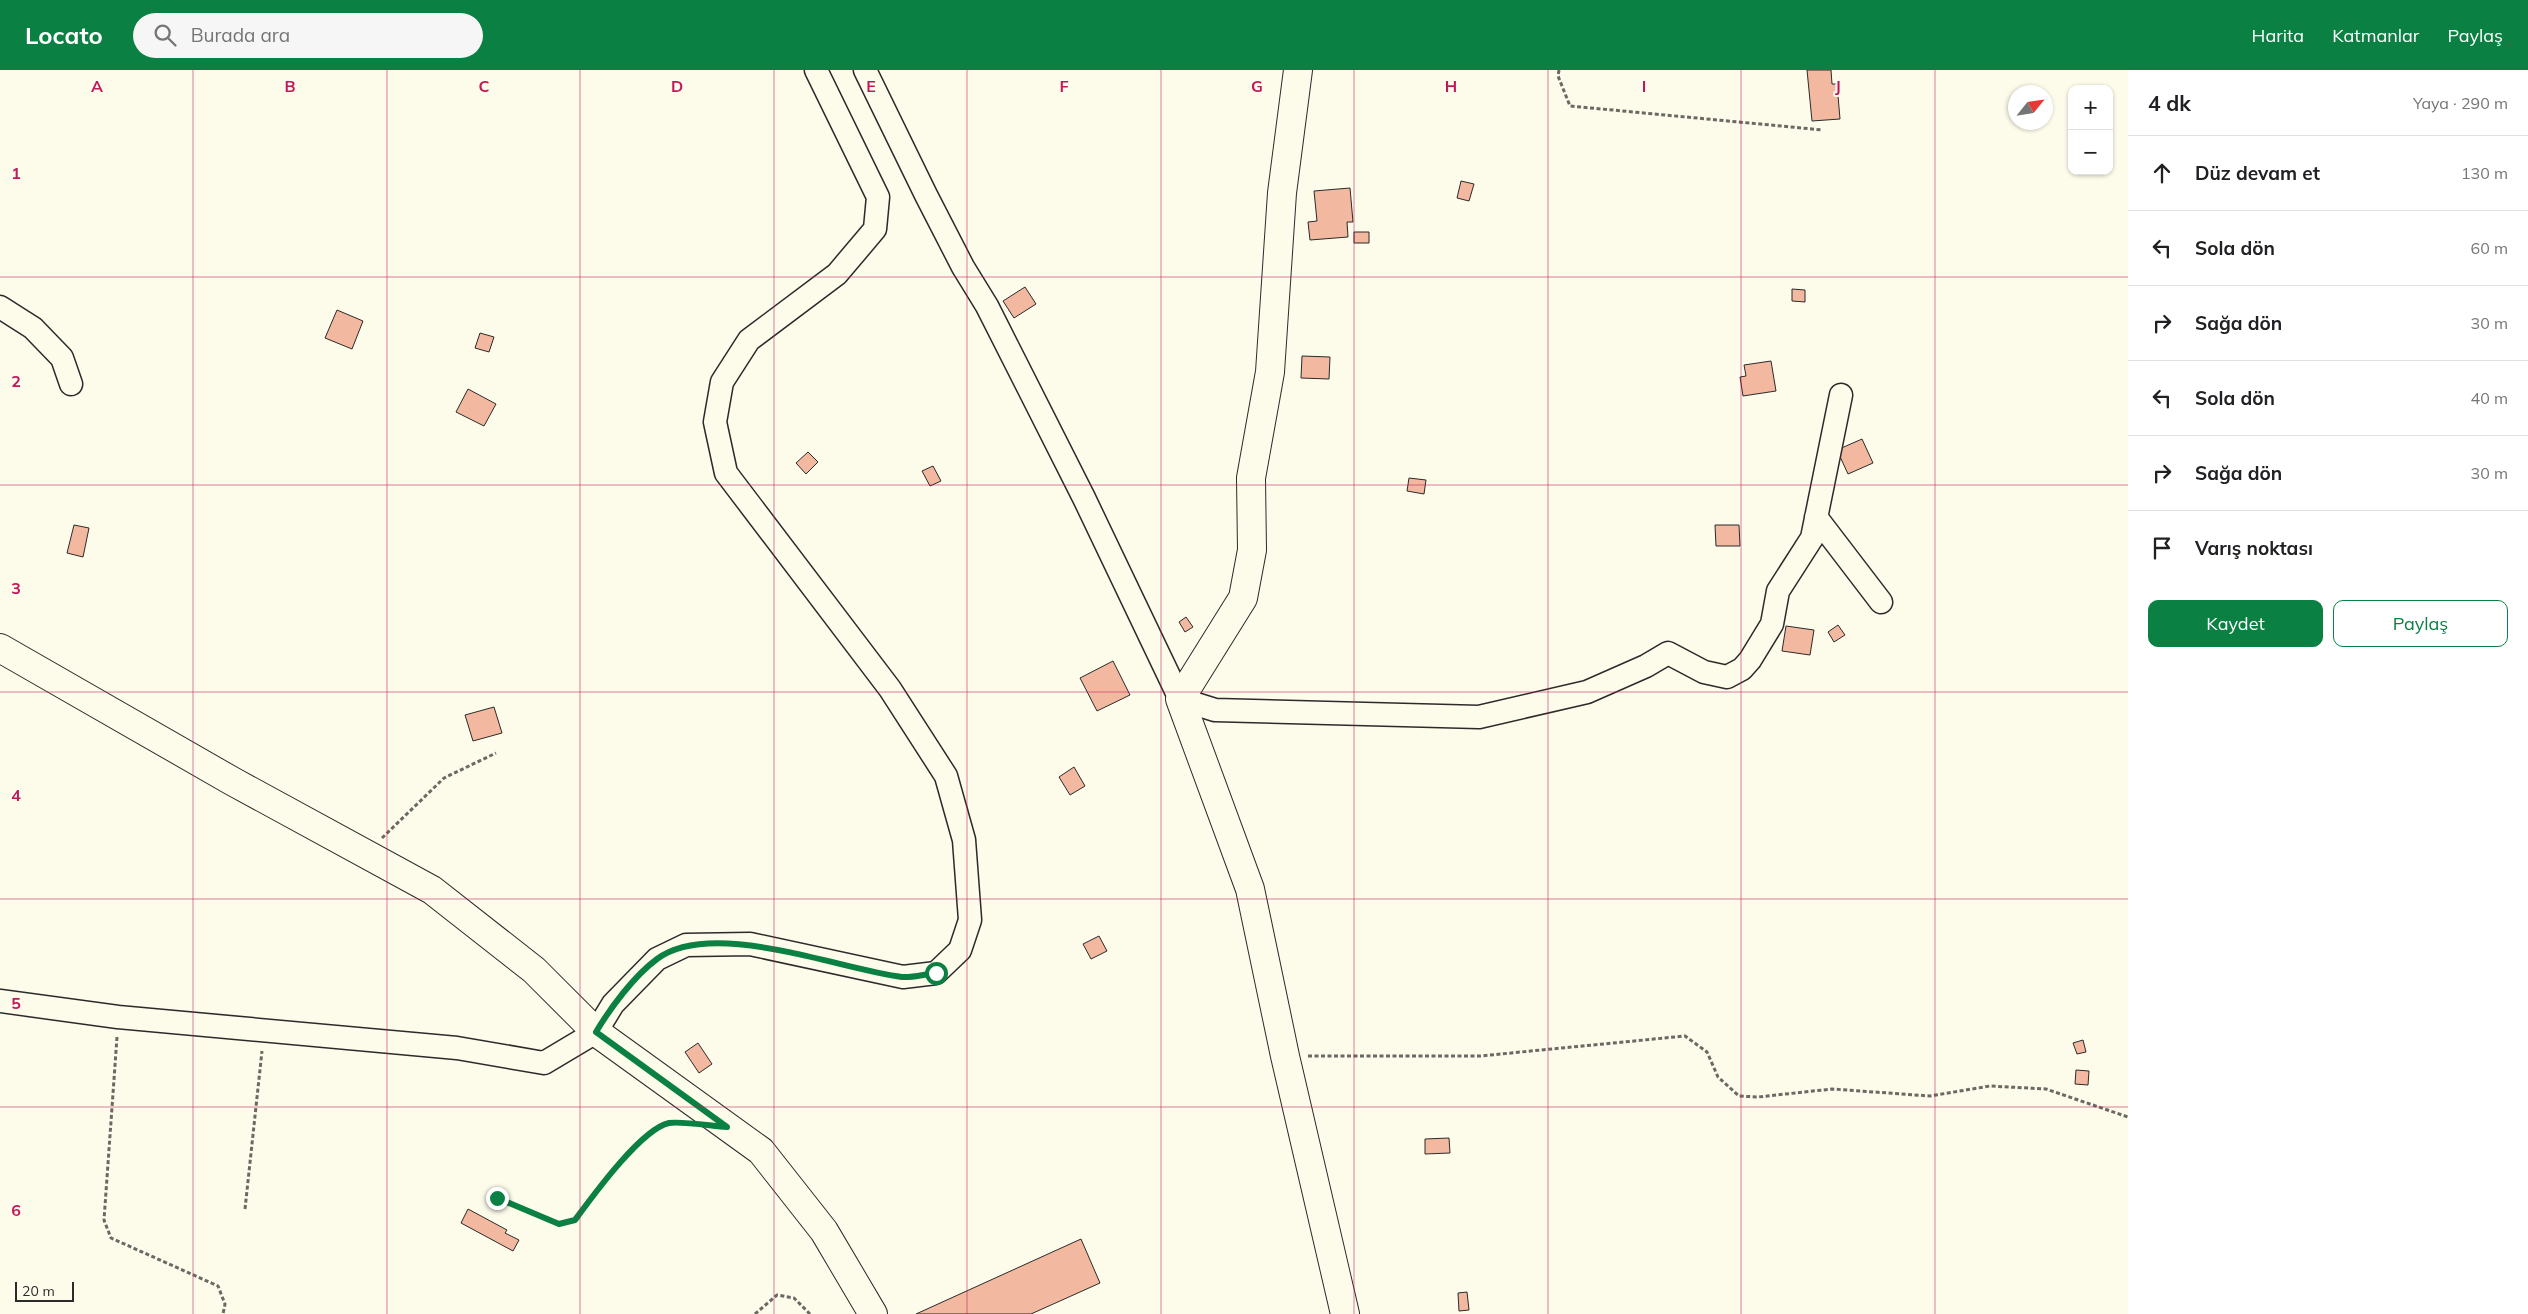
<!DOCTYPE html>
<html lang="tr">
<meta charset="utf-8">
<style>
:root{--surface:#fff;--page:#f6f6f6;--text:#202124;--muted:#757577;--line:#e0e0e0;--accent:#0b8043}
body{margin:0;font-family:Mulish,sans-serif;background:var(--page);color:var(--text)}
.controls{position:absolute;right:15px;top:15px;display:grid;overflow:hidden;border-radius:10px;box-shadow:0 1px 4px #0004}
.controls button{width:45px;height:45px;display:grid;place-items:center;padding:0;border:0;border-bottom:1px solid var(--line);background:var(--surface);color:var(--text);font:25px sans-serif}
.compass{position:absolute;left:2008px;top:15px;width:45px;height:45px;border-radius:50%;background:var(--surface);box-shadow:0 1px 4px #0004;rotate:60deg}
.scale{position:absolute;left:15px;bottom:12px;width:59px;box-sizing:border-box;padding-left:5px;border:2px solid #2b2b2b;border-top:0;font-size:14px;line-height:18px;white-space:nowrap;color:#2b2b2b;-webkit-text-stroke:4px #fdfbea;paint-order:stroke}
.stop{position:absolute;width:15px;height:15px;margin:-11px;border:4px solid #0b8043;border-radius:50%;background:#fff}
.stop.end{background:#0b8043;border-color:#fff;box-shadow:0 1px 5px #0008}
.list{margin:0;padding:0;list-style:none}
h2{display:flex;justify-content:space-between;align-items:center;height:65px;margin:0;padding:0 20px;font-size:21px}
h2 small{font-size:16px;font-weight:400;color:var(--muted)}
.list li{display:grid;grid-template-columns:32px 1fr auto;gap:15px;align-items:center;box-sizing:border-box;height:75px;padding:0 20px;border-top:1px solid var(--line)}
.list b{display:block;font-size:19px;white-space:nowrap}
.list em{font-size:16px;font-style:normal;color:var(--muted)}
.actions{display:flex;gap:10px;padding:15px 20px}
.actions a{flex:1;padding:11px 0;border:1px solid var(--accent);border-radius:10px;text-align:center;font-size:18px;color:var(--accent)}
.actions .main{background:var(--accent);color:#fff}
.icon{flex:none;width:28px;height:28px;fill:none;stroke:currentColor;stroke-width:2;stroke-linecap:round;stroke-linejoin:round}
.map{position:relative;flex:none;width:2128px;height:1244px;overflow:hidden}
header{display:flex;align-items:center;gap:30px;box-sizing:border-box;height:70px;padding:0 25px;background:var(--accent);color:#fff}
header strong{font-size:24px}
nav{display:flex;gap:28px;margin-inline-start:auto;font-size:18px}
.search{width:350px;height:45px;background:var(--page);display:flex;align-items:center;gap:12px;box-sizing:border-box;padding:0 18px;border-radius:28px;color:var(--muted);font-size:19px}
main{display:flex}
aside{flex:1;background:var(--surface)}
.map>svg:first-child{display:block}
.building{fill:#f2b8a0;stroke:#2b2b2b}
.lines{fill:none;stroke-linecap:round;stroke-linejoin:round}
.minor-casing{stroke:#2b2b2b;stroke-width:25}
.major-casing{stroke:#2b2b2b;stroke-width:30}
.path{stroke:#6a6964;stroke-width:3;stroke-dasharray:4 2.5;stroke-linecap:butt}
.minor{stroke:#fdfbea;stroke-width:22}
.major{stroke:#fdfbea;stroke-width:28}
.route{stroke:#0b8043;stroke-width:6}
.grid{fill:none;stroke:#c2185b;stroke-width:1;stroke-opacity:0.55}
.grid-label{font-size:16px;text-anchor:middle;font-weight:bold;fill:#c2185b;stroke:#fdfbea;stroke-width:4;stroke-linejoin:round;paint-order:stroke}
</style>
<header>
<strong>Locato</strong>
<div class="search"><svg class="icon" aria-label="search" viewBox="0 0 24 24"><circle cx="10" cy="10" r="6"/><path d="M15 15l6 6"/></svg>Burada ara</div>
<nav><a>Harita</a><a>Katmanlar</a><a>Paylaş</a></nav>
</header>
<main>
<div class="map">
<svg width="2128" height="1244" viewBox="0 0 2128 1244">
<rect width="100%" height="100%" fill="#fdfbea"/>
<path class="building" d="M 1807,0 L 1831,0 L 1832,14 L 1837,14 L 1840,49 L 1812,51 Z
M 1461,111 L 1474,114 L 1469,131 L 1457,128 Z
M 1350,118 L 1353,152 L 1347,152 L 1348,167 L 1310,170 L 1308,152 L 1317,151 L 1314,121 Z
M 1354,162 L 1369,162 L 1369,173 L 1354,173 Z
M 1025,217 L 1036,234 L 1014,248 L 1003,231 Z
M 1792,219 L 1805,220 L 1805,232 L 1792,231 Z
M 337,240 L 363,251 L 352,279 L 325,268 Z
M 480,263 L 494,267 L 489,282 L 475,278 Z
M 1302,286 L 1330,287 L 1329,309 L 1301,308 Z
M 1771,291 L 1776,321 L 1743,326 L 1740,307 L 1746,306 L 1744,295 Z
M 468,319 L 496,334 L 484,356 L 456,342 Z
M 1862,369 L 1873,393 L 1848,404 L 1837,380 Z
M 808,382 L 818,392 L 806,404 L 796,393 Z
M 933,396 L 941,411 L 930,416 L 922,401 Z
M 1409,408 L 1426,410 L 1424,424 L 1407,421 Z
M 74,455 L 89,458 L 83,487 L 67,483 Z
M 1715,455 L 1739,455 L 1740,476 L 1716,476 Z
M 1186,547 L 1193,557 L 1185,562 L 1179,552 Z
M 1838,555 L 1845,565 L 1834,572 L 1828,562 Z
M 1786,556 L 1814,560 L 1810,585 L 1782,581 Z
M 1113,591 L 1130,625 L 1097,641 L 1080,608 Z
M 494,637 L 502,663 L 473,671 L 465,645 Z
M 1074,697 L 1085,716 L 1070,725 L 1059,707 Z
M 1099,866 L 1107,881 L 1091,889 L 1083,874 Z
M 2083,970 L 2086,982 L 2077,984 L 2073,973 Z
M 698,973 L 712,994 L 699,1003 L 685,982 Z
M 2076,1000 L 2089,1001 L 2088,1015 L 2075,1014 Z
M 1449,1068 L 1450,1083 L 1425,1084 L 1425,1069 Z
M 468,1139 L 507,1160 L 505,1163 L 519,1170 L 513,1181 L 461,1153 Z
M 1081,1169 L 1100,1213 L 1031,1244 L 916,1244 Z
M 1467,1222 L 1469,1240 L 1459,1241 L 1458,1223 Z"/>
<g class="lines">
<defs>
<path id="minor" d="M 865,0 L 926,125 L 963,197 L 987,236 L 1084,428 L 1180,629 L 1215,640 L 1479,647 L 1587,622 L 1646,596 L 1668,583 L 1704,602 L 1727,607 L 1742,599 L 1750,590 L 1772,554 L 1778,521 L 1812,468 L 1841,325
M 0,237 L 33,258 L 62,288 L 71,314
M 1816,447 L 1881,532
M 0,931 L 118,947 L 457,978 L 544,993 L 596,962 L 613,934 L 657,889 L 686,875 L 750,874 L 903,907 L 936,903 L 960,880 L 970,850 L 964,770 L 946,706 L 890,619 L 726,403 L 715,352 L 722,312 L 749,270 L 837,204 L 875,159 L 878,127 L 816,0"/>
<path id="major" d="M 1298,0 L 1282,123 L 1270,302 L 1251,408 L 1252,480 L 1243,528 L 1180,629 L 1250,819 L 1285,986 L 1345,1244
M 0,578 L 232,711 L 432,820 L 534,900 L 596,962 L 761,1081 L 824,1161 L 873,1244"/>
</defs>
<use href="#minor" class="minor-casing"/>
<use href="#major" class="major-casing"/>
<path class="path" d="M 1559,0 L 1558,6 L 1570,36 L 1823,60
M 382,768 L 444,708 L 496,683
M 117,967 L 104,1150 L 111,1168 L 218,1216 L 225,1234 L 223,1244
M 1308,986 L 1480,986 L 1685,966 L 1707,982 L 1718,1007 L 1739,1026 L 1758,1027 L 1832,1019 L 1930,1026 L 1990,1016 L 2046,1019 L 2128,1047
M 497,1128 L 559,1154 L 575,1150 C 592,1126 640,1059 668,1053 C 673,1052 679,1054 684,1054
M 245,1139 L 262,981
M 755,1244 L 777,1225 L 794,1228 L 810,1244"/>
<use href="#minor" class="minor"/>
<use href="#major" class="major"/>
</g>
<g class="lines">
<path class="route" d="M 497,1128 L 559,1154 L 575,1150 C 592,1127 641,1059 669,1053 C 682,1051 712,1056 727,1057 L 596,962 C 611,937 634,906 657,889 C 712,848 838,899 902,907 C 912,908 925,904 936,903"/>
</g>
<path class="grid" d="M 193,0 L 193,1244M 387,0 L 387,1244M 580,0 L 580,1244M 774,0 L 774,1244M 967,0 L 967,1244M 1161,0 L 1161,1244M 1354,0 L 1354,1244M 1548,0 L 1548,1244M 1741,0 L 1741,1244M 1935,0 L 1935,1244M 0,207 L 2128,207M 0,415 L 2128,415M 0,622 L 2128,622M 0,829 L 2128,829M 0,1037 L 2128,1037"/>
<g class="grid-label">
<text x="97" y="22">A</text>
<text x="290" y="22">B</text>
<text x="484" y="22">C</text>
<text x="677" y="22">D</text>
<text x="871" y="22">E</text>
<text x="1064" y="22">F</text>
<text x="1257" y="22">G</text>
<text x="1451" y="22">H</text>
<text x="1644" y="22">I</text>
<text x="1838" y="22">J</text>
<text x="16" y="109">1</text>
<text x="16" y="317">2</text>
<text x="16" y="524">3</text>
<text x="16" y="731">4</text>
<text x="16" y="939">5</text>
<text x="16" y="1146">6</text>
</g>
</svg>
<div class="controls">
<button>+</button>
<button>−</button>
</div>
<svg class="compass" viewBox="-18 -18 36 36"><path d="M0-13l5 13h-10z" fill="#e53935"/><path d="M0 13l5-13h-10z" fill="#757577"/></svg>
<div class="scale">20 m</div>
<div class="stop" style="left:936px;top:903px"></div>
<div class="stop end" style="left:497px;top:1128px"></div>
</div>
<aside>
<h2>4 dk<small>Yaya · 290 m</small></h2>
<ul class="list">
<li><svg class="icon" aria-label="ahead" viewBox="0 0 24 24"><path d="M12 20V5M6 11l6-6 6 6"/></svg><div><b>Düz devam et</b></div><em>130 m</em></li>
<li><svg class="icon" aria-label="left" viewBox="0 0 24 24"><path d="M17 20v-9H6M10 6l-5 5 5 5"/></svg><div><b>Sola dön</b></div><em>60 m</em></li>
<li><svg class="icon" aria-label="right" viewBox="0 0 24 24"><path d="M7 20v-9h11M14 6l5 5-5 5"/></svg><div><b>Sağa dön</b></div><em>30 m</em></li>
<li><svg class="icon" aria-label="left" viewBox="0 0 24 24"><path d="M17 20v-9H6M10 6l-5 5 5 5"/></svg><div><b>Sola dön</b></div><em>40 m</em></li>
<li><svg class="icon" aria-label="right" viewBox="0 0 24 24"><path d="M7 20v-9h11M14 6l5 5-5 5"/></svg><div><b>Sağa dön</b></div><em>30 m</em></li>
<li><svg class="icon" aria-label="arrive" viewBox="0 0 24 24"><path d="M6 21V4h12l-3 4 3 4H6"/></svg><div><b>Varış noktası</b></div></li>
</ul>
<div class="actions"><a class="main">Kaydet</a><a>Paylaş</a></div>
</aside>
</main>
